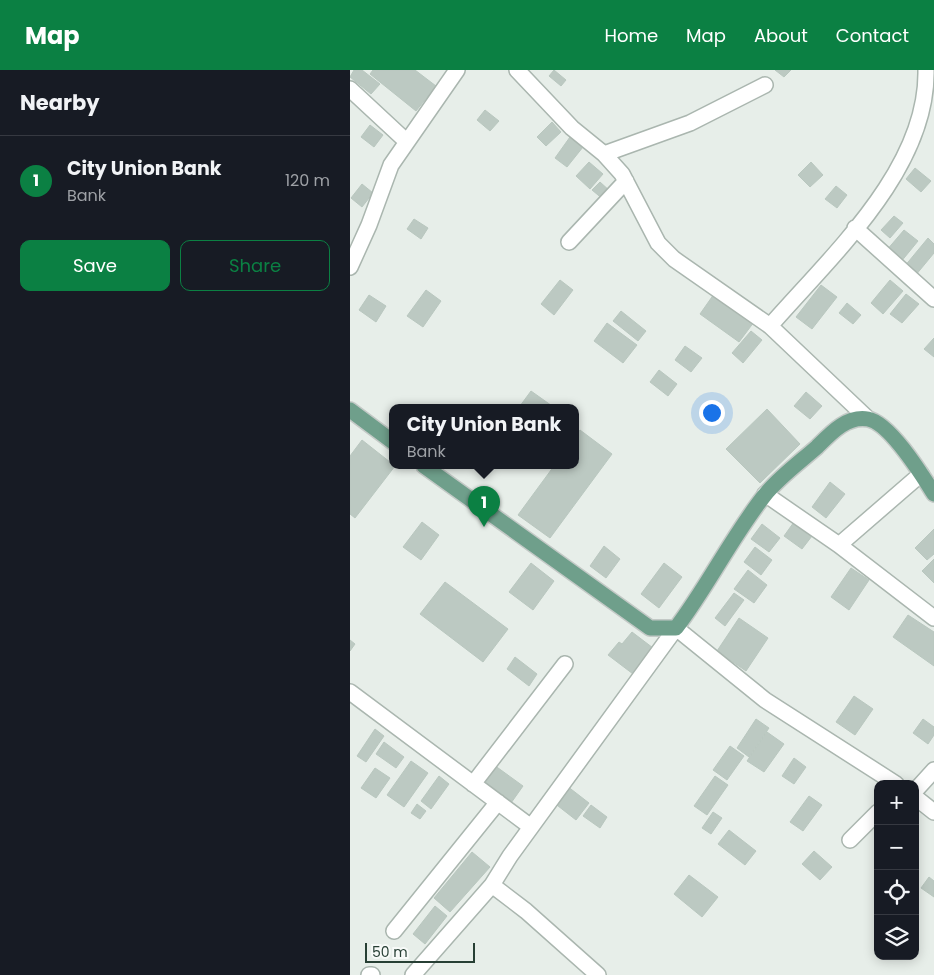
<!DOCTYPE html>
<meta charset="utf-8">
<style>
:root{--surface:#171b24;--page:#242831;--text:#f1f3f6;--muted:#9ea1a6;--line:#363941;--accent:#0b8043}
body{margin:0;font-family:Poppins,sans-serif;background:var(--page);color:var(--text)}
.controls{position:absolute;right:15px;bottom:15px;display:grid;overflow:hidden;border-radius:10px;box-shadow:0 2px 12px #0003}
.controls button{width:45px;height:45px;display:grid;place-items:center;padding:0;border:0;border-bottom:1px solid var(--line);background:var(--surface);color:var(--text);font:25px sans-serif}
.scale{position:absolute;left:15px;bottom:12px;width:110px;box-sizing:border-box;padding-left:5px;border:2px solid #273f34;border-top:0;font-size:14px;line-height:18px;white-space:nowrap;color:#273f34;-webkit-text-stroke:4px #f7faf8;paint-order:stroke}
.you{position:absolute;left:361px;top:342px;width:18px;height:18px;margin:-12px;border:4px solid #fff;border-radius:50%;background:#1a73e8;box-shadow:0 0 0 8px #1a73e833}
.badge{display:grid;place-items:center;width:32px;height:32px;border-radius:50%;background:var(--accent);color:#fff;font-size:16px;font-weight:700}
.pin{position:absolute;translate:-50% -41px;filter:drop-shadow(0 1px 2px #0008)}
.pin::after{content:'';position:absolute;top:26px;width:18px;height:15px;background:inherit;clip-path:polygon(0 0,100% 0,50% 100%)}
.popup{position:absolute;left:39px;top:334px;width:190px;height:65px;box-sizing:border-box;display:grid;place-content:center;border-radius:10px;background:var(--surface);filter:drop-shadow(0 1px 4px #0005);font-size:16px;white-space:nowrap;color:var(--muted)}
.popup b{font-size:19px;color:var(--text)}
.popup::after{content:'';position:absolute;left:50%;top:100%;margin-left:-10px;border:10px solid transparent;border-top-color:var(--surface)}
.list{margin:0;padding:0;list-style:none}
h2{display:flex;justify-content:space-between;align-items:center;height:65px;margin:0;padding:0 20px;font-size:21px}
h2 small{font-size:16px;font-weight:400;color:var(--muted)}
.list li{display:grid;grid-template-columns:32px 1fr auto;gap:15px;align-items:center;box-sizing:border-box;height:90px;padding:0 20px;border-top:1px solid var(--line)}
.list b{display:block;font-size:19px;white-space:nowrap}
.list p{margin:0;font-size:16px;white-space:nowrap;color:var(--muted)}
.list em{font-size:16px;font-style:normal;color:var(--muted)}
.actions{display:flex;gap:10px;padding:15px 20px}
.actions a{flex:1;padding:11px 0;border:1px solid var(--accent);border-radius:10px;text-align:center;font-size:18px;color:var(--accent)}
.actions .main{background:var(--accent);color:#fff}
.icon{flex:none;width:28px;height:28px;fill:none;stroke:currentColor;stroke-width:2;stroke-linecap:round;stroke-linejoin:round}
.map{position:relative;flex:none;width:584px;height:905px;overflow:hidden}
header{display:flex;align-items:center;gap:30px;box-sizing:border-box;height:70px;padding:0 25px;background:var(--accent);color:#fff}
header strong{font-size:24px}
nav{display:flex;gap:28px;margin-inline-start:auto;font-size:18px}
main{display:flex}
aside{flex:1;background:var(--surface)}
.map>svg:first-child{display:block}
.building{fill:#bcc9c2;stroke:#b9c7bf}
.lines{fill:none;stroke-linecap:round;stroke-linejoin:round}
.minor-casing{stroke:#aab6af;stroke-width:18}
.major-casing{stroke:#c3c9c6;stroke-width:18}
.minor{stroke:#fff;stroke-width:15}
.major{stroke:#6f9f8b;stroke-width:15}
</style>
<header>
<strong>Map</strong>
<nav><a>Home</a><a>Map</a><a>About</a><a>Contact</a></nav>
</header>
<main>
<aside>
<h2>Nearby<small></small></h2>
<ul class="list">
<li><span class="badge">1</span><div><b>City Union Bank</b><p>Bank</p></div><em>120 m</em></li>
</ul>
<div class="actions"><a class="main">Save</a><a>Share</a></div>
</aside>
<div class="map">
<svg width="584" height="905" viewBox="0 0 584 905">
<rect width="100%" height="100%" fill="#e7eee9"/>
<path class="building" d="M 4,0 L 12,0 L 30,14 L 21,24 L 0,7 Z
M 23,0 L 65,0 L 86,16 L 66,41 L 20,4 Z
M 204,0 L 216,10 L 211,16 L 199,6 Z
M 425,0 L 441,0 L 434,7 Z
M 135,40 L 149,51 L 140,61 L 127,50 Z
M 202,52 L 211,62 L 196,76 L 187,67 Z
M 20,55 L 33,65 L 24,77 L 11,67 Z
M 220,67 L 233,77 L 217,97 L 205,88 Z
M 239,92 L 253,104 L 240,119 L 226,106 Z
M 461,92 L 473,105 L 460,117 L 448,105 Z
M 565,98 L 581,111 L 571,122 L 556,109 Z
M 250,112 L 261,122 L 254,130 L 242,120 Z
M 12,114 L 23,123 L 12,137 L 1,128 Z
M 486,116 L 497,125 L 487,138 L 475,129 Z
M 544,146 L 553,153 L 540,168 L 531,160 Z
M 64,149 L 78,158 L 71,169 L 57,159 Z
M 554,160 L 568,171 L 550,193 L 536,181 Z
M 578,168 L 584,174 L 584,183 L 565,206 L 554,197 Z
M 210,210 L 223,220 L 204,245 L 191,234 Z
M 540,210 L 553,221 L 533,244 L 521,233 Z
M 471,215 L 487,227 L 462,259 L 446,247 Z
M 76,220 L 91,231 L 73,257 L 57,246 Z
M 364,224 L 404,252 L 389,272 L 350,244 Z
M 556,224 L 569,234 L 552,253 L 540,244 Z
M 19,225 L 36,236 L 26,252 L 9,240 Z
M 497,233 L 511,245 L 503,254 L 489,243 Z
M 271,241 L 296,261 L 288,271 L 263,251 Z
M 257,253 L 287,275 L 273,293 L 244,271 Z
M 401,261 L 412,270 L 393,293 L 382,283 Z
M 584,268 L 584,287 L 574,279 Z
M 335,276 L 352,288 L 341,302 L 325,290 Z
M 309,300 L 327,314 L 318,326 L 300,312 Z
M 181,321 L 205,338 L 173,338 L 170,336 Z
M 456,322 L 472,336 L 460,349 L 444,336 Z
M 417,339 L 450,374 L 410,413 L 376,379 Z
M 230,360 L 262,384 L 200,468 L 168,445 L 204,396 L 225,396 L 225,366 Z
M 12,370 L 45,396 L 5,448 L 0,444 L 0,386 Z
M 480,412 L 495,424 L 476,448 L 462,437 Z
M 72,452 L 89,465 L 71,490 L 53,477 Z
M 444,452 L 462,466 L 452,479 L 434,466 Z
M 412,454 L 430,468 L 419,482 L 401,469 Z
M 584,459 L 584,484 L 577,490 L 565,478 Z
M 254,476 L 270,489 L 256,508 L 240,496 Z
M 405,477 L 422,490 L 411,505 L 394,492 Z
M 584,489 L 584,513 L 572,501 Z
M 181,493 L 204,511 L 183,540 L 159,522 Z
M 314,493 L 332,507 L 309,538 L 291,524 Z
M 501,498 L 519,510 L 499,540 L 481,527 Z
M 398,500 L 417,515 L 404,533 L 384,519 Z
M 95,512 L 158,559 L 133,592 L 70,544 Z
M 384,523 L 394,530 L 375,556 L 365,548 Z
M 558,545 L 584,562 L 584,596 L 543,567 Z
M 389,548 L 418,568 L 396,601 L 367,581 Z
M 282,562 L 307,581 L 287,607 L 258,585 L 269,572 L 272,574 Z
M 0,570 L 5,574 L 0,581 Z
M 165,587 L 187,604 L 179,616 L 157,599 Z
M 504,626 L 523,639 L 505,665 L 486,652 Z
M 406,649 L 419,658 L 399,687 L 387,678 Z
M 573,649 L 584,657 L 584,665 L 578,674 L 563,663 Z
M 25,659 L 34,666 L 16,692 L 7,686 Z
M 417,662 L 434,674 L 414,702 L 397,691 Z
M 34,672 L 54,687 L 46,698 L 26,684 Z
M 380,676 L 394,686 L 377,710 L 363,700 Z
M 444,688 L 456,697 L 444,714 L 432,706 Z
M 61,691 L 78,703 L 54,737 L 37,725 Z
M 144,695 L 173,716 L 161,733 L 132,713 Z
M 25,698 L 40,708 L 26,728 L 11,718 Z
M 89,706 L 99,714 L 81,739 L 71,731 Z
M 365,706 L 378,715 L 357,745 L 344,736 Z
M 217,716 L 239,733 L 226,750 L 203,732 Z
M 459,726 L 472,735 L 453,761 L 440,752 Z
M 67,734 L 76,741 L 70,749 L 61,743 Z
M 241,735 L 257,747 L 250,758 L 233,746 Z
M 363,742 L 372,748 L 361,764 L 352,758 Z
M 379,760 L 406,781 L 395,795 L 368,774 Z
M 464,781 L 482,797 L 470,810 L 452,794 Z
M 122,782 L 140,797 L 100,842 L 84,828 Z
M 339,805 L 368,827 L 352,847 L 324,824 Z
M 579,807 L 584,811 L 584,827 L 571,818 Z
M 85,836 L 97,846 L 75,874 L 63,864 Z"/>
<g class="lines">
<defs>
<path id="minor" d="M 167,0 L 222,58 L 254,84 L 272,104 L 308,173 L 324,189 L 420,256 L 517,348
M 0,19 L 56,71
M 254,84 L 340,53 L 415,15
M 505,158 L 584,229
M 219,172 L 276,111
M 0,197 L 19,155 L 41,95 L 107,0
M 420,256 C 481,186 578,99 576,0
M 415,424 L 489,475 L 584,548
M 489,475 L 571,404
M 0,622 L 181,757
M 123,714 L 215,594
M 565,721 L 584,700
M 565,727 L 584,742
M 500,770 L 528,742
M 44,861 L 148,732
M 19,905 L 22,905
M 63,905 L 142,815
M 248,905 L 176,841 L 142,815 L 160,786 L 326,558 L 415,630 L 546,714"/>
<path id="major" d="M 0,340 L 43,372
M 74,396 L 300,558 L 326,558 C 358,516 381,468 414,426 C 428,408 450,392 467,377 C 480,364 497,345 518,349 C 540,353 572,405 584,424"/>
</defs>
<use href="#minor" class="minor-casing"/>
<use href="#major" class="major-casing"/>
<use href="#minor" class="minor"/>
<use href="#major" class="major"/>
</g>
</svg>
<div class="controls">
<button>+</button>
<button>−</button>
<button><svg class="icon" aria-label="locate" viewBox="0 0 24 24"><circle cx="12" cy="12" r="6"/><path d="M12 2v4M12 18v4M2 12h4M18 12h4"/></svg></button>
<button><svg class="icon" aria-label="layers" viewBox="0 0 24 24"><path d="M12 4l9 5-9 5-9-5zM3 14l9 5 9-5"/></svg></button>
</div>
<div class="scale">50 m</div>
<div class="you"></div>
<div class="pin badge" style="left:134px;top:457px">1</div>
<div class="popup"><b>City Union Bank</b>Bank</div>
</div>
</main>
